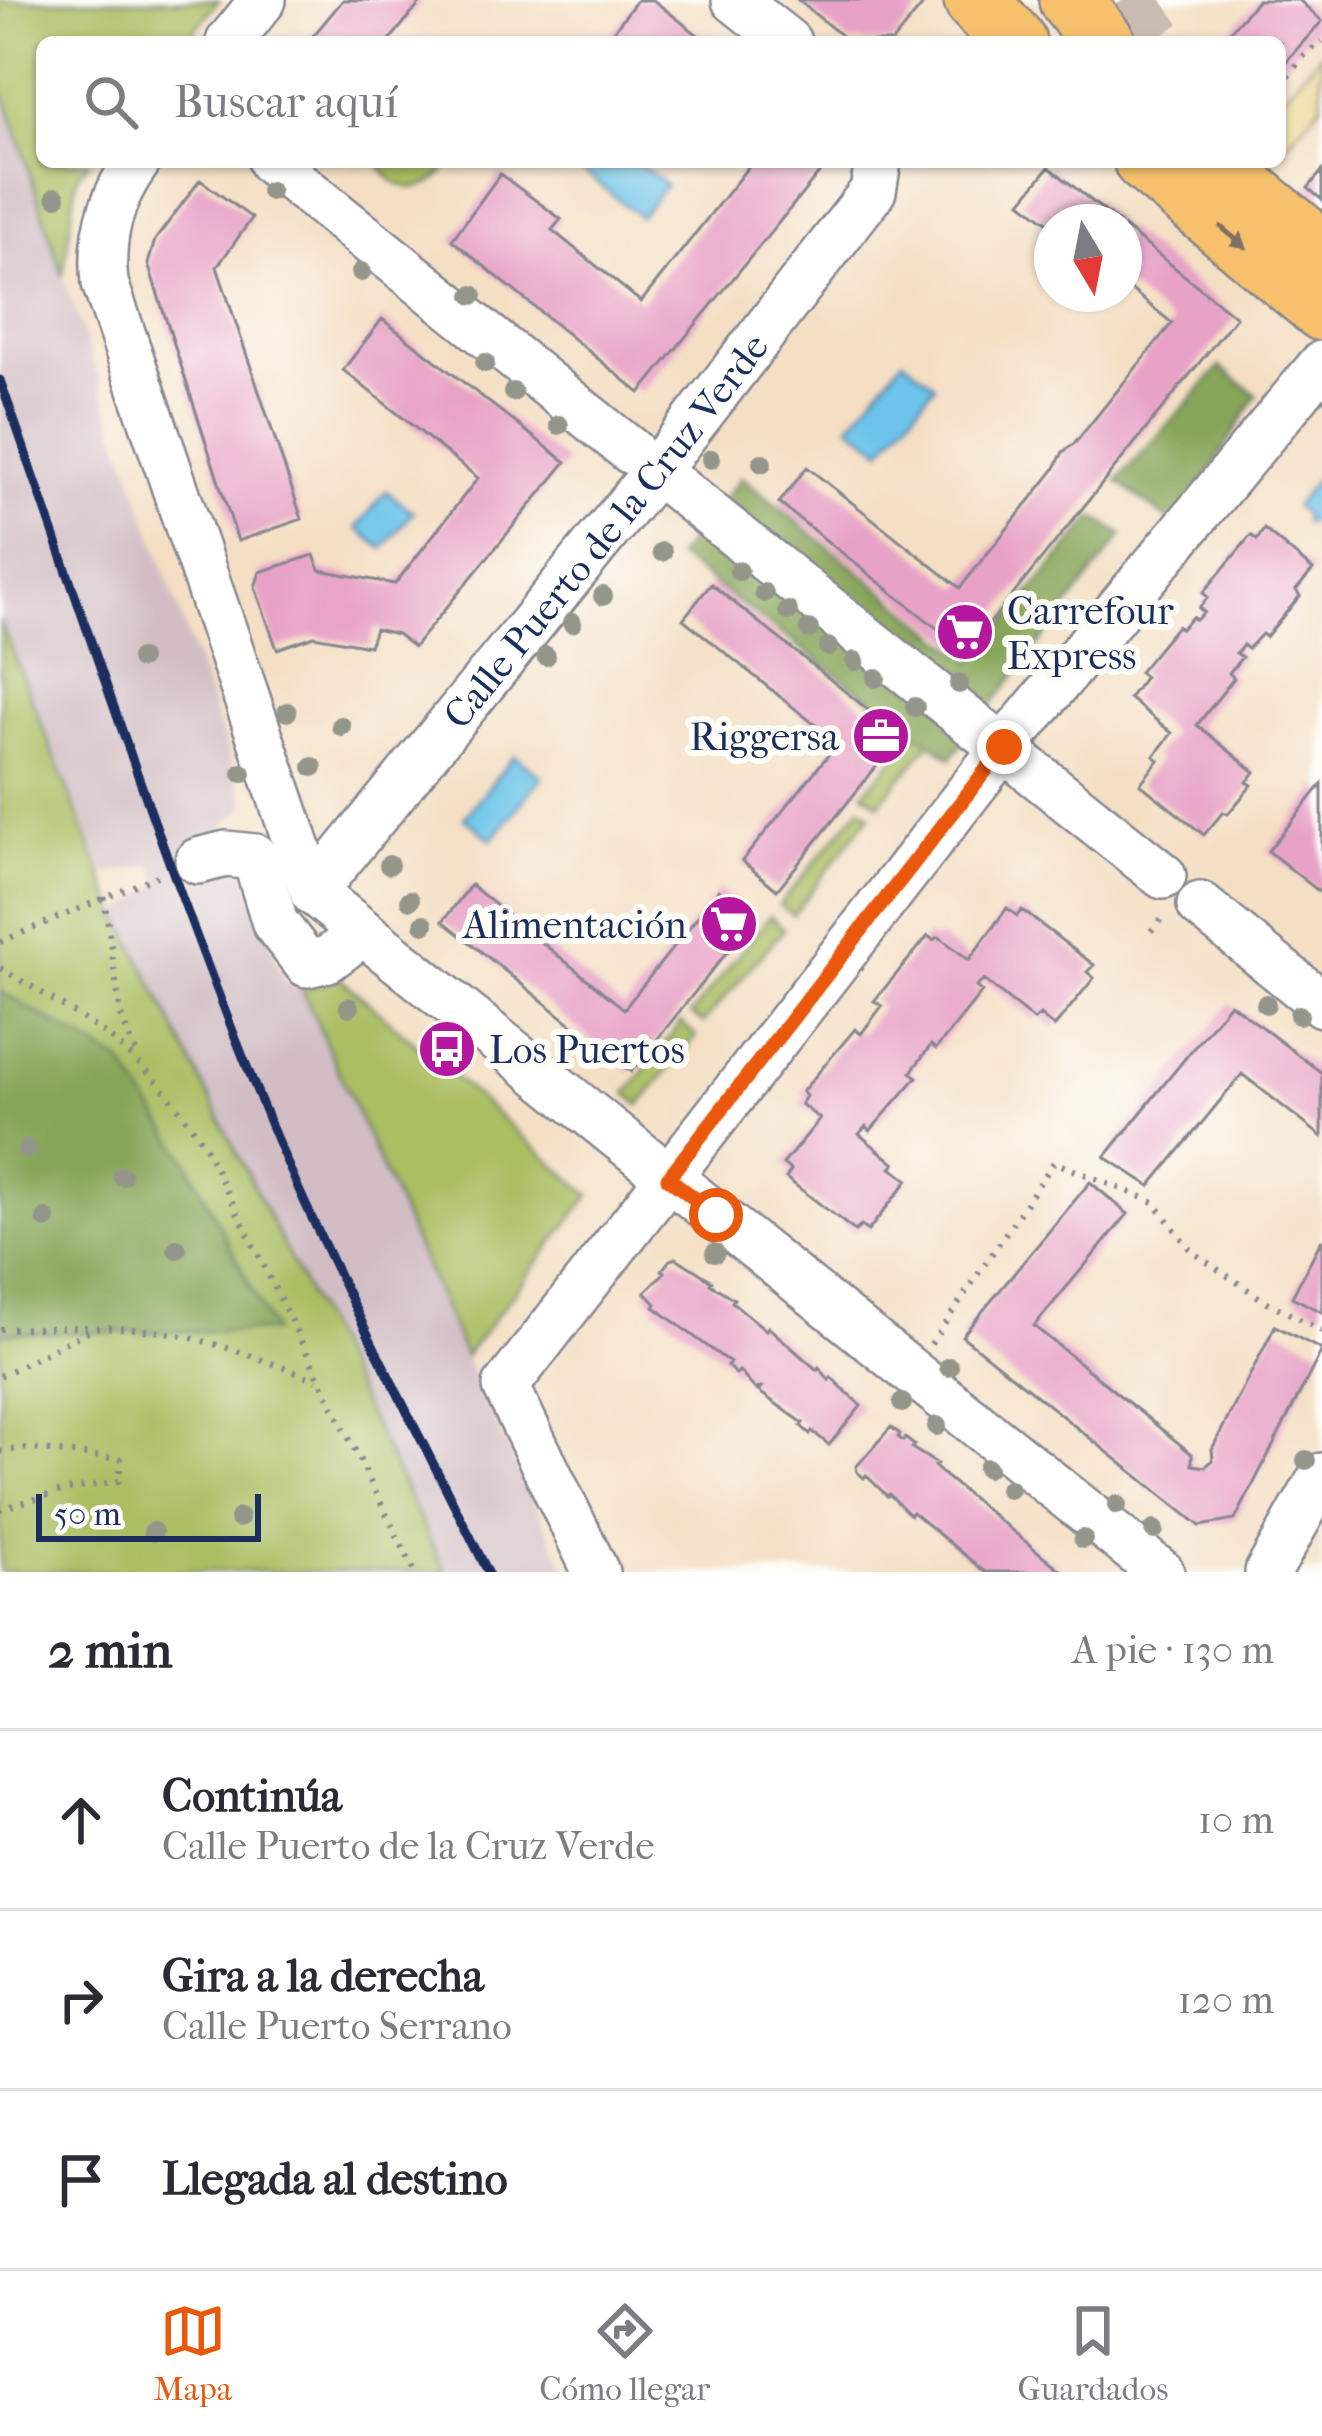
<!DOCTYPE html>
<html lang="es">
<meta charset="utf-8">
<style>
:root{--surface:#fff;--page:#f7f7f7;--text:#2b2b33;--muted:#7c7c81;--line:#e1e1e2;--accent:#ea580c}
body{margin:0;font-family:"IM FELL French Canon",serif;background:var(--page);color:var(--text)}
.compass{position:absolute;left:1034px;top:204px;width:108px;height:108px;border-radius:50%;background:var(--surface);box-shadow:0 3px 9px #0004;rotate:170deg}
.scale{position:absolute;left:36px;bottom:30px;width:225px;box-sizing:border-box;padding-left:12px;border:6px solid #1b2f5e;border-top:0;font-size:33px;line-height:42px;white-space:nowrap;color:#1b2f5e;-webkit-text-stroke:9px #fdfcf7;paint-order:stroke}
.stop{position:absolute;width:36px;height:36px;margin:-27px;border:9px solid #ea580c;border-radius:50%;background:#fff}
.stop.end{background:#ea580c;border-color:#fff;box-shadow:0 3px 12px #0008}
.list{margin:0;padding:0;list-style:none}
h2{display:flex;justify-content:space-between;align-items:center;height:156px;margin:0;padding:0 48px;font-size:51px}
h2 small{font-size:39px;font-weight:400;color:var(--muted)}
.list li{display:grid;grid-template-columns:78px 1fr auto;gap:36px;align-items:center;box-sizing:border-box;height:180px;padding:0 48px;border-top:3px solid var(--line)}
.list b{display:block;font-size:45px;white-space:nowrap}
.list p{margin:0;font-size:39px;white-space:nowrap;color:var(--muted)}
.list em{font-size:39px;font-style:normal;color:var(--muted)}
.icon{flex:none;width:66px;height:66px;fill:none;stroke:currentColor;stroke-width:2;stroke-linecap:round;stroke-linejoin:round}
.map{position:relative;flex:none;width:1322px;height:1572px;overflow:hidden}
.search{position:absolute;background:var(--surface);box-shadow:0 3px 9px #0004;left:36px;right:36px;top:36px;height:132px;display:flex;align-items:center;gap:30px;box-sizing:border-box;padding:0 42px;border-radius:18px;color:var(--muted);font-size:45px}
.sheet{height:696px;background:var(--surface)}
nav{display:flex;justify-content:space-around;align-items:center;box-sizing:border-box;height:168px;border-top:3px solid var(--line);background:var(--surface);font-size:33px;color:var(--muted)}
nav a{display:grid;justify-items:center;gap:6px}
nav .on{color:var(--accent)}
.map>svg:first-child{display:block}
.industrial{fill:#d2bdc5}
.green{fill:#aabe62;stroke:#627660;stroke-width:3}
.forest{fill:#87a558;stroke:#516a5b;stroke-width:3}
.sand{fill:#eeda9e;stroke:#84847e;stroke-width:3}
.water{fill:#6cc4ea;stroke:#447aa4;stroke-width:3}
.building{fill:#e8a2c7}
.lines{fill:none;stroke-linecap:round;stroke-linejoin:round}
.highway-tunnel{stroke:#c9bcb0;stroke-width:63;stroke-dasharray:63 32;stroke-linecap:butt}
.minor-casing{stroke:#888791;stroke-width:50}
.major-casing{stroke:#888791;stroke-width:62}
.highway-casing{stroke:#888791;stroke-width:68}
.path{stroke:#888791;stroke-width:6;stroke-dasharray:3 9;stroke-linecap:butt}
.minor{stroke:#fff;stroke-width:45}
.major{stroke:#f7c06c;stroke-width:57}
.highway{stroke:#f7c06c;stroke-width:63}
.rail{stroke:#1b2f5e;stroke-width:9}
.tree{fill:#94968c}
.oneway{fill:#7e7064}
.route{stroke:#ea580c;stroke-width:15}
.labels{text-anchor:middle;stroke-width:12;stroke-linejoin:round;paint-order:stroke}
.street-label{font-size:39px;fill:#1b2f5e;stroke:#fdfcf7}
.poi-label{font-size:39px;fill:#1b2f5e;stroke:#fdfcf7;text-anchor:start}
</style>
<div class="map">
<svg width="1322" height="1572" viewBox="0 0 1322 1572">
<rect width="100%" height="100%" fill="#fdfcf7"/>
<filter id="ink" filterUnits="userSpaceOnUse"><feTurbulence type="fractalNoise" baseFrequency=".00833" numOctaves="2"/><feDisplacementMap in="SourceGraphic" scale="24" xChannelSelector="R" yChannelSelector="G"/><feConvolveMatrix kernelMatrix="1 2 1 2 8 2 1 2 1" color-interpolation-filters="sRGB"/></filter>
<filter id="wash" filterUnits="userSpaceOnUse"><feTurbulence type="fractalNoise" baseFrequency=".004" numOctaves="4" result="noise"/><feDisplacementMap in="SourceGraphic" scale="48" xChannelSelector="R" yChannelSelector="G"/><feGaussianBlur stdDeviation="2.7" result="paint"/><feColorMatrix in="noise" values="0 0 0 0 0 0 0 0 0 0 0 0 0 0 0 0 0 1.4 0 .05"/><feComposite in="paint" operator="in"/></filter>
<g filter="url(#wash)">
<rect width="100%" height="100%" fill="#f4dfc4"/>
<path class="industrial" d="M 0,80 L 63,276 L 246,805 L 194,853 L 247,873 L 284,981 L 302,989 L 480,1391 L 568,1572 L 446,1572 L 118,914 L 159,884 L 154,865 L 105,874 L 0,621 Z"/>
<path class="green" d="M 0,0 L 219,0 L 185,42 L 42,42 L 42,162 L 89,162 L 77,177 L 63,276 L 0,80 Z
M 378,162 L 449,162 C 433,196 394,196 378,162 Z
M 0,621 L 118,914 L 446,1572 L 0,1572 Z
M 923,727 L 935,737 L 879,804 L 864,792 Z
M 861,807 L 870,815 L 793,915 L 779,905 Z
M 770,916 L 784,929 L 703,1023 L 691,1014 Z
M 340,978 L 590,1195 L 465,1356 L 302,989 Z
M 681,1022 L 696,1036 L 640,1105 L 627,1093 Z"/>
<path class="forest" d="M 1220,367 L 1257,395 L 1176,526 L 1117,481 Z
M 741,477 L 972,662 L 1094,517 L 1123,535 L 951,758 L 677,557 Z
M 0,991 L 121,1062 L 185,1157 L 273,1331 L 0,1333 Z"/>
<path class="sand" d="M 1322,53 L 1322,104 L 1280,151 L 1280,99 Z"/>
<path class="water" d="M 571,162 L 637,162 L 666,185 L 640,217 Z
M 903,359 L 935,385 L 882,450 L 850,425 Z
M 1322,472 L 1322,529 L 1314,522 L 1304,523 L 1303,513 L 1294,507 Z
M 386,491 L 413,512 L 383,549 L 357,528 Z
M 514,755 L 542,777 L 492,840 L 464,818 Z"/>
<g id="blocks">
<path class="building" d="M 343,0 L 423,0 L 388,42 L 308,42 Z
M 637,0 L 653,0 L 707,42 L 605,42 Z
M 798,0 L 914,0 L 922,6 L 892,42 L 849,42 Z
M 1258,0 L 1299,0 L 1322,21 L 1280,68 L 1280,42 L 1220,42 Z
M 752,162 L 828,162 L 640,393 L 452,240 L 500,174 L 561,219 L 552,230 L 641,302 Z
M 1049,167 L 1118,222 L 1052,222 L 1052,226 L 1021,202 Z
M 1322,171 L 1322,200 L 1308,188 Z
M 200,180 L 252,218 L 217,267 L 302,519 L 238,541 L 148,264 L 155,240 Z
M 1124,227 L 1236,317 L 967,652 L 779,503 L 807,467 L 960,588 L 1054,470 L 1063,452 L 1076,442 L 1172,323 L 1124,284 Z
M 382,319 L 566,462 L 414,647 L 397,634 L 375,629 L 369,646 L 314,636 L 277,649 L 255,587 L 260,572 L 314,555 L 320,570 L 395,584 L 478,478 L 343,370 Z
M 1264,529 L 1313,570 L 1296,590 L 1300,596 L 1266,637 L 1262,634 L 1248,649 L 1243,645 L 1240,649 L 1236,653 L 1242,657 L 1229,673 L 1234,678 L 1197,725 L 1255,772 L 1247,782 L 1252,785 L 1228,814 L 1223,812 L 1204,835 L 1140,784 L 1159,760 L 1154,756 L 1172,733 L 1129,698 L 1145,677 L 1139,672 L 1177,626 L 1181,629 L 1192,617 L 1196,620 L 1204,612 L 1199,608 L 1208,597 L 1203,593 L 1251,535 L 1257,540 Z
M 711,584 L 901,736 L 777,890 L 742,861 L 838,743 L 683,619 Z
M 1322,784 L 1322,894 L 1268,851 Z
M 471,885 L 624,1009 L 719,890 L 755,917 L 631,1072 L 443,921 Z
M 1007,908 L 1017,916 L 1022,910 L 1094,965 L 1087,972 L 1094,978 L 1054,1027 L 1040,1015 L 1034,1020 L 984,980 L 976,987 L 982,992 L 936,1049 L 931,1045 L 911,1072 L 917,1077 L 870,1131 L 866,1126 L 859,1134 L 895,1164 L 891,1168 L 908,1180 L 868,1231 L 861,1226 L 855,1231 L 786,1178 L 791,1170 L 783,1164 L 820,1119 L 801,1104 L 806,1096 L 802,1092 L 855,1029 L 861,1034 L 882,1006 L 874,1001 L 928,936 L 933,940 L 939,937 L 969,960 Z
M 1230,1003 L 1322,1073 L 1322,1137 L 1242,1074 L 1150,1186 L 1105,1157 Z
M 1090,1182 L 1128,1214 L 1034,1326 L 1192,1454 L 1192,1465 L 1205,1467 L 1213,1460 L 1212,1449 L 1275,1326 L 1322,1350 L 1235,1520 L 1200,1526 L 962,1336 Z
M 1322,1239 L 1322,1312 L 1292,1297 Z
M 676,1258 L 712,1281 L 710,1284 L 734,1299 L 732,1302 L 766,1330 L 768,1327 L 817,1370 L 819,1367 L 829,1380 L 831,1377 L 861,1406 L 829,1445 L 812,1431 L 810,1434 L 801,1426 L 803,1423 L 758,1391 L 761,1388 L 755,1389 L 739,1371 L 736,1374 L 727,1366 L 730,1363 L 654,1307 L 656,1304 L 645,1292 L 665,1272 L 662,1270 L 670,1260 Z
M 891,1427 L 900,1434 L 898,1437 L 903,1441 L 905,1438 L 914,1445 L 912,1448 L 937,1464 L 934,1466 L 946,1477 L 1063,1572 L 985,1572 L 912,1512 L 910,1515 L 889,1494 L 887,1496 L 866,1475 L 864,1478 L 857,1472 L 856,1467 Z"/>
</g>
</g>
<g filter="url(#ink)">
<use href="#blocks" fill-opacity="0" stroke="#888791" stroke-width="3"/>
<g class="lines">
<path class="highway-tunnel" d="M 1123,0 L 1153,42"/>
<defs>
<g id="minor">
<path d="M 735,0 L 788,42"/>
<path d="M 229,42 L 263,0"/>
<path d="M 137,162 C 110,199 100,238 105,283 L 313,892 L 1161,1572"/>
<path d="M 271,162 L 631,451"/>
<path d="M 656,471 L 1163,876"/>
<path d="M 198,861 L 226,854 L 255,857 L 275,923 L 307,964 L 328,959 L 363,933"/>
<path id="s1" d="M 313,892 L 656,471 L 873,191 L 878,162"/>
<path d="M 1200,905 L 1322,1004"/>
<path d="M 596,1572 L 506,1386 L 1004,747 L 1322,364"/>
<path d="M 1268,1572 L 1322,1476"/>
</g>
<path id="major" d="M 1143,162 L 1322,312
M 1217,162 L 1322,249"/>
<path id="highway" d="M 976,0 L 1014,42
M 1071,0 L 1103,42"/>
</defs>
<use href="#minor" class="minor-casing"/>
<use href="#major" class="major-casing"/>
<use href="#highway" class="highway-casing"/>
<path class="path" d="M 1280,85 L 1304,56 L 1322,41
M 104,897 L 121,1016 L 138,1058
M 1151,931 L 1165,916
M 0,942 L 157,876
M 0,968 C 94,1024 145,1051 205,1147 L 415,1572
M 0,1329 C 55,1328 112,1324 167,1333 C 219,1342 268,1362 317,1380
M 931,1344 L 1054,1162 L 1154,1202 L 1191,1251 L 1260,1298 L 1322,1331
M 0,1376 L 92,1329
M 0,1452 L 23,1448 L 121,1459 L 119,1481 L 62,1491 L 0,1509"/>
<use href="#minor" class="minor"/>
<use href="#major" class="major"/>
<use href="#highway" class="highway"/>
<path class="rail" d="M 0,380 C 88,628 169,880 270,1123 C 334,1276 414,1423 488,1572"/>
</g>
<g class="tree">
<circle cx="270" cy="191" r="10"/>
<circle cx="56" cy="197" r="10"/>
<circle cx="361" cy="272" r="10"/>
<circle cx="473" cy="295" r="10"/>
<circle cx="485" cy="363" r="10"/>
<circle cx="513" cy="392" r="10"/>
<circle cx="559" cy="425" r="10"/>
<circle cx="711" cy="459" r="10"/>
<circle cx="762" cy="463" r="10"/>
<circle cx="662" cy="552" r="10"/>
<circle cx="739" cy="571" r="10"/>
<circle cx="764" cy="593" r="10"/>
<circle cx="603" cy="596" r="10"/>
<circle cx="788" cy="611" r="10"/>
<circle cx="572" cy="623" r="10"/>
<circle cx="809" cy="629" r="10"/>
<circle cx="828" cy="647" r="10"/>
<circle cx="546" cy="656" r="10"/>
<circle cx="140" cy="659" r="10"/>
<circle cx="855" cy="661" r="10"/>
<circle cx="876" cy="678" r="10"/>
<circle cx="959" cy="684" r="10"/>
<circle cx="915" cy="707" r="10"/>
<circle cx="287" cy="712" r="10"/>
<circle cx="341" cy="726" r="10"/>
<circle cx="313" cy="767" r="10"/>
<circle cx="242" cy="773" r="10"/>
<circle cx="389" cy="865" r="10"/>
<circle cx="410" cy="900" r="10"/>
<circle cx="424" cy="924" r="10"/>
<circle cx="1266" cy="1004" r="10"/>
<circle cx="349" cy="1007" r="10"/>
<circle cx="1299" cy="1015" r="10"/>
<circle cx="27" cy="1149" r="10"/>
<circle cx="122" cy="1176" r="10"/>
<circle cx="46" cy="1219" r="10"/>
<circle cx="177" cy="1249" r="10"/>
<circle cx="715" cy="1253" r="10"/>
<circle cx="949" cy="1367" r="10"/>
<circle cx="902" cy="1403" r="10"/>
<circle cx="937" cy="1426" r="10"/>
<circle cx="1306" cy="1460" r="10"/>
<circle cx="987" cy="1468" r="10"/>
<circle cx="1009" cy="1489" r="10"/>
<circle cx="1117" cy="1505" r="10"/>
<circle cx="239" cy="1518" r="10"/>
<circle cx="1154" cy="1530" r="10"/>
<circle cx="153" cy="1532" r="10"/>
<circle cx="1083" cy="1539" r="10"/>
</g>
<defs><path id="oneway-solid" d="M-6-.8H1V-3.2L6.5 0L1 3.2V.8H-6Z" transform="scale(3)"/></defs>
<use class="oneway" href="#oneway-solid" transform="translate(1233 237) rotate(40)"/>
</g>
<g class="lines" filter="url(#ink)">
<path class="route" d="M 716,1215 L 668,1178 L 1004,747"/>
</g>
<defs>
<symbol id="supermarket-disc" viewBox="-11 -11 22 22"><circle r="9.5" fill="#b5179e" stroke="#fdfcf7"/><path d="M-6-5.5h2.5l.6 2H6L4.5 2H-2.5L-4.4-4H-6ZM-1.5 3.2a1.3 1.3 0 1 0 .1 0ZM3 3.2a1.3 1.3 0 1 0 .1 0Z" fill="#fff"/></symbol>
<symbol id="office-disc" viewBox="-11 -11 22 22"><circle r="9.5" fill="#b5179e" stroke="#fdfcf7"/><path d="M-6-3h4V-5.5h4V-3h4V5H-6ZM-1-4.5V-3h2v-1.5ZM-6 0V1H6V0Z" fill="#fff"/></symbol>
<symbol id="bus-disc" viewBox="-11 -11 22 22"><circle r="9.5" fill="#b5179e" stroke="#fdfcf7"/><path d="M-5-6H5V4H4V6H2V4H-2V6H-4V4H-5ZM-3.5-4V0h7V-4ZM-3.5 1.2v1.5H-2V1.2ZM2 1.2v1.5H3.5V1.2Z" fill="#fff"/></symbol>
</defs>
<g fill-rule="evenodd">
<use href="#supermarket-disc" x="932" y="599" width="66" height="66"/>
<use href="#office-disc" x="848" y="703" width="66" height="66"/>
<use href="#supermarket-disc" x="696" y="891" width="66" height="66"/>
<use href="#bus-disc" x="414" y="1016" width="66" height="66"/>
</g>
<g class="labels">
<g class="street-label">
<text dy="14" stroke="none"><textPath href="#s1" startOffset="465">Calle Puerto de la Cruz Verde</textPath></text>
</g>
<g class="poi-label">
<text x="1007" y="624">Carrefour<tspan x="1007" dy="45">Express</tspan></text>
<text x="839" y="750" text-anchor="end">Riggersa</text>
<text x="687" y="938" text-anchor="end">Alimentación</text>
<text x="489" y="1063">Los Puertos</text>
</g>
</g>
</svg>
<svg class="compass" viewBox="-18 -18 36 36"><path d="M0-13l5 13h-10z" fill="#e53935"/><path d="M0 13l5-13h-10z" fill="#7c7c81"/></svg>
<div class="scale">50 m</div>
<div class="stop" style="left:716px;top:1215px"></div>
<div class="stop end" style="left:1004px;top:747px"></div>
<div class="search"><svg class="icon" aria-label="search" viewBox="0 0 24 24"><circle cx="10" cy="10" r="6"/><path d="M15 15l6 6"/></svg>Buscar aquí</div>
</div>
<section class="sheet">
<h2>2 min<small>A pie · 130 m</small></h2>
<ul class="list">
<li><svg class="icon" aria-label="ahead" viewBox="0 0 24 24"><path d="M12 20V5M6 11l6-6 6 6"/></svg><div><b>Continúa</b><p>Calle Puerto de la Cruz Verde</p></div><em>10 m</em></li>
<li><svg class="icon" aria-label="right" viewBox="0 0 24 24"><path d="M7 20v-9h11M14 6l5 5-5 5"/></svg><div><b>Gira a la derecha</b><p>Calle Puerto Serrano</p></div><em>120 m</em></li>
<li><svg class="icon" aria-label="arrive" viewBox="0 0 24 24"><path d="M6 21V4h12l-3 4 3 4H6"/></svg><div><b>Llegada al destino</b></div></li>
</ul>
</section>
<nav>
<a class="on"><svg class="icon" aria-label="map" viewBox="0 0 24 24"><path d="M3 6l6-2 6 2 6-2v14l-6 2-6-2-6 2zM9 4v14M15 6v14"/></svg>Mapa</a>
<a><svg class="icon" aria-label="directions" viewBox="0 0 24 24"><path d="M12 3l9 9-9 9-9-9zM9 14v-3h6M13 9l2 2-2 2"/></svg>Cómo llegar</a>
<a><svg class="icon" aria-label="saved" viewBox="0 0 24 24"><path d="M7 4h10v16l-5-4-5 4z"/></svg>Guardados</a>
</nav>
